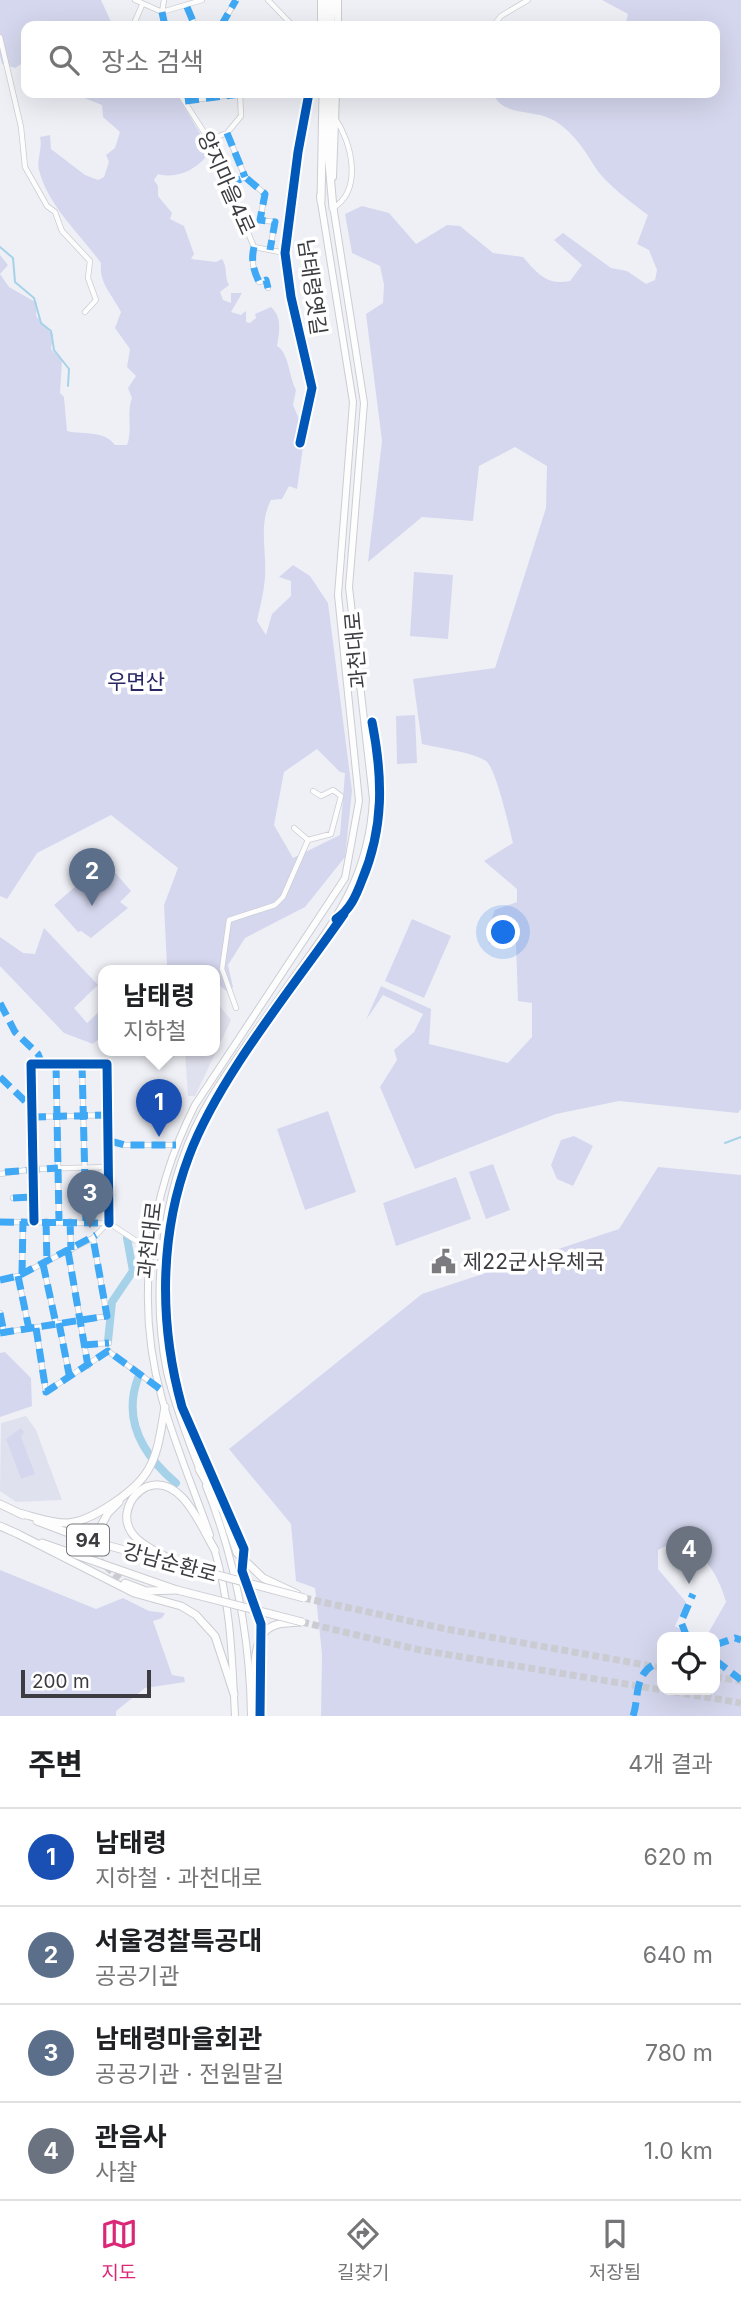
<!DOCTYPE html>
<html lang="ko">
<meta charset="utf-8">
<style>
:root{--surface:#fff;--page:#f6f6f6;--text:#202124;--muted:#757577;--line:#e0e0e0;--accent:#db2777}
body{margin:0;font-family:Inter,"Noto Sans KR",sans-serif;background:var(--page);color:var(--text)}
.controls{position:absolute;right:21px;bottom:21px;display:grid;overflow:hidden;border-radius:14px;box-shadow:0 7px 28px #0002}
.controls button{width:63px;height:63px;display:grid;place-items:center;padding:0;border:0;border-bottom:2px solid var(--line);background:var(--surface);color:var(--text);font:35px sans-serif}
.scale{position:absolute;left:21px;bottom:18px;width:130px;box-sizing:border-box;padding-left:7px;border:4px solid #3c3c41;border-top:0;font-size:19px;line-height:24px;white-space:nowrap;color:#3c3c41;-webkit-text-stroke:5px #fff;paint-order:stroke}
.you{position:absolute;left:504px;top:933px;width:24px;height:24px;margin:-18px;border:5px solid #fff;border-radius:50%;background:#1a73e8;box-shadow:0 0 0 10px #1a73e833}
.badge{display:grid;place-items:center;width:46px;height:46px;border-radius:50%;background:var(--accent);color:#fff;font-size:23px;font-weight:700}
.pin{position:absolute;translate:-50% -58px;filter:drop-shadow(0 2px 4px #0008)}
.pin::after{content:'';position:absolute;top:37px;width:24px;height:21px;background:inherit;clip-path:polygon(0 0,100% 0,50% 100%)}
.popup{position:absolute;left:98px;top:965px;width:122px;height:91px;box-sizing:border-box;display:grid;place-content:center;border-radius:14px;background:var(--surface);filter:drop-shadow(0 2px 5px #0005);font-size:23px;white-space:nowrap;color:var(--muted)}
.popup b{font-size:26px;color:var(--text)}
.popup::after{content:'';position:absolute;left:50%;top:100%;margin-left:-14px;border:14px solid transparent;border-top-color:var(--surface)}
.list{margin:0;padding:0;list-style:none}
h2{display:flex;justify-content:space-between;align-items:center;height:91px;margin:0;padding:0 28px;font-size:30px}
h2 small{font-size:23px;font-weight:400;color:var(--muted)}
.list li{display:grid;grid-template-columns:46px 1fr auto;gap:21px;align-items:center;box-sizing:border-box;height:98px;padding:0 28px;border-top:2px solid var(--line)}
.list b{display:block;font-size:26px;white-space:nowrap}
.list p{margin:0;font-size:23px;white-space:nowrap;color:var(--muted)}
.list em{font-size:23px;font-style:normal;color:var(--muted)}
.icon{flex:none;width:38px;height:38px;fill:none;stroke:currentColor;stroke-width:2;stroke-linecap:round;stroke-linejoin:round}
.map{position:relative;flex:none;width:741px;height:1716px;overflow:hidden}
.search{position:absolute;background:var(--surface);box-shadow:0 7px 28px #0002;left:21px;right:21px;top:21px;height:77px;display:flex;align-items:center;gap:18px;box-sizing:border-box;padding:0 24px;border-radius:14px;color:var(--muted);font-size:26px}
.sheet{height:483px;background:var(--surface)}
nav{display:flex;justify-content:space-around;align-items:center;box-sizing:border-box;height:98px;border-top:2px solid var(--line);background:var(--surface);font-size:19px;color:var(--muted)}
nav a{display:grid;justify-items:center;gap:4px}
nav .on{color:var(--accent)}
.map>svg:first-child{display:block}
.built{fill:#e0e1ee}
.green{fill:#d5d7ee;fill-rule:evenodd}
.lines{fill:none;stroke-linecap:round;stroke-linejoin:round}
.stream{stroke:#a6d2e9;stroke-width:2}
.river{stroke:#a6d2e9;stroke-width:8}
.highway-tunnel{stroke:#cbccd2;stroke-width:7;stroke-dasharray:7 3.5;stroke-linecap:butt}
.minor-casing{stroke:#cccdd2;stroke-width:6}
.major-casing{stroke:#cccdd2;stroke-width:8}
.highway-casing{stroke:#cccdd2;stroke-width:9}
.minor{stroke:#fdfdfe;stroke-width:4.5}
.major{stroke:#fdfdfe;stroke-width:6}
.highway{stroke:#fdfdfe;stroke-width:7}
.highway-bridge-casing{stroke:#cccdd2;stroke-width:9;stroke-linecap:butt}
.highway-bridge{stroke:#fdfdfe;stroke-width:7}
.quiet{stroke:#3fa9f5;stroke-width:7;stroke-dasharray:14 7;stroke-linecap:butt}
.cycleway-casing{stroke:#fff;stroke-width:13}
.cycleway{stroke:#0057b8;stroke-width:9}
.labels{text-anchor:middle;stroke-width:7;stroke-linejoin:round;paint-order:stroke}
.shield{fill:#fff;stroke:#76767a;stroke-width:2}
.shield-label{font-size:19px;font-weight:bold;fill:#3c3c41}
.street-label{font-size:21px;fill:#3c3c41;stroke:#fff}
.park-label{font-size:21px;fill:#292766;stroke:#fff}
.poi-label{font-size:21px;fill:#3c3c41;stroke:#fff;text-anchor:start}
</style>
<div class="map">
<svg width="741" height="1716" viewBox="0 0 741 1716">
<rect width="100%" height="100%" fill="#eff0f6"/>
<path class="built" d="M 215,1000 L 231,1020 L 195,1096 L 188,1096 L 185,1051 L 215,1051 Z
M 26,1416 L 36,1430 L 62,1500 L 16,1502 L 0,1491 L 1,1423 Z"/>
<path class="green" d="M 0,0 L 101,0 L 112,24 L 26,26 L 26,61 L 15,68 L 2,64 L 0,56 Z
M 602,0 L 741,0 L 741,1109 L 738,1113 L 619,1101 L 556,1114 L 415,1169 L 380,1087 L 397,1060 L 394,1050 L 414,1032 L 423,1014 L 383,995 L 366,1020 L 381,986 L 431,1009 L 429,1044 L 508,1063 L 532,1037 L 532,1003 L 518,1001 L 516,944 L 489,944 L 488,928 L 495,910 L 517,902 L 517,889 L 484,861 L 513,843 C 509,827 496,768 486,761 C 469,751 442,749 422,744 L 413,679 L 495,668 L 546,508 L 547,466 L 515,447 L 479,466 L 473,521 L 422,517 L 368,562 L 382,441 L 366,314 L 383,303 L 384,285 L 380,266 L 352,253 L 345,214 L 362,206 L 389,213 L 416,244 L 447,225 L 460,226 L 493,253 L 523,257 C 537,273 547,286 570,281 L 582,265 L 554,240 L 563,233 L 611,268 L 627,271 L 646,284 L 655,280 L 657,270 L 649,250 L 637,244 L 648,215 C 632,203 606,184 595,167 C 585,150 570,128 551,119 C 533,109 502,117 493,93 L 715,93 L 715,26 L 625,26 L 628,14 Z
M 72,93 L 176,93 L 210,150 C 202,167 178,180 158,174 L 154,180 L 158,186 L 158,196 L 172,213 L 170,219 L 184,226 L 194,254 L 191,259 L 216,262 L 222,259 C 228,268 224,276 229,285 L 220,292 L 223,300 L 231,303 L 231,293 L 242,293 L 231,312 L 241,315 L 246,311 L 246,322 L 250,323 L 256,318 L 255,314 L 271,307 C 283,318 279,333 277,346 C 289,353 289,377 296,390 L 293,405 L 305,433 L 297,489 L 289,486 L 282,499 L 271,500 C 258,525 267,551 265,577 C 264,592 260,607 257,621 L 266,635 L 272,614 L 291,596 L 291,581 L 279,577 L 293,565 L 310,576 L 328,603 L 352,791 L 345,857 L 305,907 L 245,938 L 228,965 L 233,987 L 229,993 L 215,982 L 215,971 L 189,971 L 167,966 L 164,905 L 178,868 L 111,815 L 37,853 L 7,899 L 0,896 L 0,255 L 8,265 L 0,274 L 9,287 L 37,303 L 36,316 L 53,335 L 51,349 L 62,360 L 60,393 L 64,397 L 67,431 C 84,435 104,430 115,445 L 127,445 C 133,429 126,413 132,398 L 128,388 L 136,376 L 127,367 L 130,349 L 115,328 L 121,312 C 112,294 99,284 101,263 C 80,234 48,206 39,170 C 36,160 43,149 40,137 L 50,135 L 51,149 L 85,175 L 98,180 L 104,177 L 109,162 L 106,155 L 115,148 L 120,132 L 103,117 L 102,105 ZM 317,749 L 340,772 L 345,773 L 340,835 L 293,858 L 274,825 L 284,772 Z
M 414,572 L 453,575 L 448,639 L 410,636 Z
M 415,715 L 417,763 L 397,764 L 396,716 Z
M 105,861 L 131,891 L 120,902 L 128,908 L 91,938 L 81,931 L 78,932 L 54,905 Z
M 412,919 L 451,936 L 424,998 L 385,981 Z
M 44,928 L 98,985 L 74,1008 L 87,1023 L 103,1008 L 103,1035 L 93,1044 L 64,1033 L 0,966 L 0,937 L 23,953 L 35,954 Z
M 328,1111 L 356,1192 L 305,1210 L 277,1129 Z
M 574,1136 L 593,1146 L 573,1186 L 557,1179 L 551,1165 L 561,1140 Z
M 493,1164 L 510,1210 L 486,1219 L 469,1172 Z
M 658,1167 L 741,1175 L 741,1716 L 321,1716 L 322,1654 L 315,1588 L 296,1581 L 291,1524 L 229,1449 L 422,1294 L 619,1229 ZM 682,1538 C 705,1557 718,1573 726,1602 L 706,1637 L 715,1637 L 715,1690 L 662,1690 L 662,1637 L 694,1637 L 675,1626 L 686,1602 L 658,1569 L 658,1550 Z
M 456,1177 L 471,1219 L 396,1246 L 383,1203 Z
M 5,1352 L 31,1378 L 32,1406 L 0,1417 L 0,1353 Z
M 21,1428 L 24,1432 L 21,1437 L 35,1474 L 21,1479 L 6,1439 Z
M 0,1570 L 96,1609 L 123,1598 L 149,1611 L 165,1613 L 162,1618 L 153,1621 L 172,1675 L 184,1677 L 185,1682 L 145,1688 L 116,1711 L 116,1716 L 0,1716 Z"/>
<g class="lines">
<path class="stream" d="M 0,247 L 13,258 L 15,282 L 34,298 L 41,323 L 51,331 L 54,350 L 69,369 L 68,386
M 725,1143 L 741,1137"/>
<path class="river" d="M 108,1341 L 112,1302 L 133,1271 L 127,1238
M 138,1378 C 122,1421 144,1456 176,1483"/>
<path class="highway-tunnel" d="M 95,1539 L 100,1561 L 125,1583
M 304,1598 L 446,1629 L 662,1668
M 302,1622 L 420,1650 L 741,1703
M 715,1677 L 741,1681"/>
<defs>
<path id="minor" d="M 135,0 L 162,12 L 202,0
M 164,0 L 162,12 L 165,26
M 268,0 L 293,26
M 187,7 L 195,26
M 133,26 L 142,5
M 221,26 L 236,0
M 493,26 L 501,16 L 528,0
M 0,37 L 21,127 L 25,167 L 47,206 L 55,212 L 62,231 L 90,261 L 88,278 L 96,300 L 85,312
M 179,93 L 209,140 L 254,247 L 285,253
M 185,101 L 240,94
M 227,133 L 245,177
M 209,140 L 227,133 L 241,116 L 240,93
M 228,185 L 245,177 L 265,194 L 260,220 L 275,222 L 270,250
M 333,208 C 363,190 352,143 335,118
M 254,247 C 251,260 253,269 259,282 L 266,280 L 268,288
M 300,443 L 312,388 L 291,297 L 285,253 L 298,152 L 309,93
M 294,828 L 308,840
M 236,1008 L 222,969 L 229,920 L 275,905 L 283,897 L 308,840 L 331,834 L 341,796 L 333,790 L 321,796 L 313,791
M 82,1064 L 86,1221
M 56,1065 L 59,1221
M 32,1117 L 109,1115
M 110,1141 L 125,1145 L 176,1145
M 0,1174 L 33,1169 L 110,1167
M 13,1198 L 33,1197
M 34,1221 L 31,1064 L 107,1064 L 109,1223
M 46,1221 L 47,1262
M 70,1221 L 71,1250
M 0,1222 L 109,1223 L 150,1250
M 68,1251 L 88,1366
M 43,1264 L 56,1324
M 22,1274 L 23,1221
M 18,1276 L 29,1329
M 0,1280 L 18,1276 L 93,1238 L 108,1223
M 0,1313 L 4,1333
M 59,1323 L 69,1374
M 36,1328 L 46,1392 L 108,1351 L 160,1389
M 0,1333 L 107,1316 L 93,1238
M 84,1345 L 109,1343"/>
<path id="major" d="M 321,26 L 321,0
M 338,26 L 338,0
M 333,177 L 336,93
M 201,1473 C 188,1440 175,1406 167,1372 C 149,1284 164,1175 211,1098 C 235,1059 263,1022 289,984 C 334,922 369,879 373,799 L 349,587 L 364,403 L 333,205
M 206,1486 C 236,1561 250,1636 251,1716
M 210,1535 C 194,1490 175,1445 162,1399 C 134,1300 149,1196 195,1105 L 345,878 L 359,801 L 338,595 L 353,402 L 320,196
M 214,1548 C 231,1604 232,1658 235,1716"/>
<path id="highway" d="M 325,26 L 326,0
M 331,26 L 332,0
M 330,93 L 328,151 L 333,208
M 321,201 L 323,93
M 199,1469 L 223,1511 L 237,1553 L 263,1578 L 297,1594
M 0,1504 L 23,1515
M 19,1513 C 35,1517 51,1523 67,1523 C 91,1522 136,1491 148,1470 C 159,1452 161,1428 165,1407
M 37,1521 L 87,1540 L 173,1563
M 0,1526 L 18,1534
M 16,1533 L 134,1593 L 181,1606 L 196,1615 L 215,1636 L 234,1694
M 96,1535 L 108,1513 L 119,1502
M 42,1543 L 177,1590
M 180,1565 C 161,1552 123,1542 127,1513 C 129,1501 135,1493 146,1487 C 181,1473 201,1527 215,1550
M 125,1583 L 146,1591 L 177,1590
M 256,1716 C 256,1693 247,1636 273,1626 C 281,1622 292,1623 301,1622"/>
</defs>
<use href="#minor" class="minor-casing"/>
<use href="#major" class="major-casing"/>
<use href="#highway" class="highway-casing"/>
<use href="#minor" class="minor"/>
<use href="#major" class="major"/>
<use href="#highway" class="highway"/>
<defs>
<path id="highway-bridge" d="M 180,1565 L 304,1598
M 177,1590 L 302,1622"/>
</defs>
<use href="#highway-bridge" class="highway-bridge-casing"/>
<use href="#highway-bridge" class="highway-bridge"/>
<path class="quiet" d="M 187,7 L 195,26
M 162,12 L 165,26
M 221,26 L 236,0
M 185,101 L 240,94
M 227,133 L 245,177
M 228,185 L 245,177 L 265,194 L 260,220 L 275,222 L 270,250
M 254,247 C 251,260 253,269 259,282 L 266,280 L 268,288
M 0,1003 L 15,1032 L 38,1054 L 42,1064
M 56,1064 L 59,1221
M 82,1064 L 86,1221
M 0,1077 L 27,1103 L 32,1103
M 32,1117 L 109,1115
M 110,1141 L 125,1145 L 176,1145
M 5,1172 L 58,1168
M 13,1198 L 34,1197
M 46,1221 L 47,1262
M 70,1221 L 71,1250
M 0,1222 L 109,1223
M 68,1251 L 88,1366
M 43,1264 L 56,1324
M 22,1274 L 23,1221
M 18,1276 L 29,1329
M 0,1280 L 18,1276 L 96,1235
M 0,1313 L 4,1333
M 59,1323 L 69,1374
M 36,1328 L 46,1392 L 108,1351 L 160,1389
M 0,1333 L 107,1316 L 93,1238
M 84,1345 L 109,1343
M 687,1637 L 681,1622 L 693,1594
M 715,1645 L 735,1638 L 741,1640
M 715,1660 L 741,1680
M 633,1716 C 639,1699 634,1676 653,1665 L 662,1666"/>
<defs>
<path id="cycleway" d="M 300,443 L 312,388 L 291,297 L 285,253 L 298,152 L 309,93
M 336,919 C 350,910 356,896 362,880 C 384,828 383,778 372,722
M 34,1221 L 31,1064 L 107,1064 L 109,1223
M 260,1716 L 261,1624 L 242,1571 L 244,1549 L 182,1407 C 159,1325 159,1235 189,1156 C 219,1076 295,985 344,914"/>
</defs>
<use href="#cycleway" class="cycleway-casing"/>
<use href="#cycleway" class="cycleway"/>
</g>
<defs>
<symbol id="civic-bare" viewBox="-9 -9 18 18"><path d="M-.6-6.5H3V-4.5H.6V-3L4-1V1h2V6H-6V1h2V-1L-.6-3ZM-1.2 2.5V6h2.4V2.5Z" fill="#7b7b80" stroke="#fff" stroke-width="2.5" paint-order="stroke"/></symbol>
</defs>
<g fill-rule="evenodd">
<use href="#civic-bare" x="426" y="1244" width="35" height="35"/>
</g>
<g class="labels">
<rect class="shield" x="67" y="1524.5" width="42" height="31" rx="5"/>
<g class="shield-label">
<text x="88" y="1547">94</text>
</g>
<g class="street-label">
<text transform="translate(226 183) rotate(66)" y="7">양지마을4로</text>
<text transform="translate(312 287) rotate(82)" y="7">남태령옛길</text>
<text transform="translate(356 650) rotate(-95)" y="7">과천대로</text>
<text transform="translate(150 1240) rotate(-83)" y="7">과천대로</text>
<text transform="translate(170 1563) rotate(15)" y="7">강남순환로</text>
</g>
<g class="park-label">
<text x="136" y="689">우면산</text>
</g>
<g class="poi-label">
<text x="463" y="1269">제22군사우체국</text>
</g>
</g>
</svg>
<div class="controls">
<button><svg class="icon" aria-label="locate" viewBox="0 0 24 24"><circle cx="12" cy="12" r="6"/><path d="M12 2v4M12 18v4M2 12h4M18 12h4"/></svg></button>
</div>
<div class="scale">200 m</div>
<div class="you"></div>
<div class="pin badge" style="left:159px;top:1137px;background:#1a4fb4">1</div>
<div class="popup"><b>남태령</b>지하철</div>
<div class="pin badge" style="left:92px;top:906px;background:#5c6f8a">2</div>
<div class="pin badge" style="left:90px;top:1228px;background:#5c6f8a">3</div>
<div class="pin badge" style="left:689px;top:1584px;background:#6b7280">4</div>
<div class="search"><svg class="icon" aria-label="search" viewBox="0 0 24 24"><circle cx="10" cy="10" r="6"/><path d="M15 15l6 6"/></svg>장소 검색</div>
</div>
<section class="sheet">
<h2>주변<small>4개 결과</small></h2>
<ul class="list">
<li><span class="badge" style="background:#1a4fb4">1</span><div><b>남태령</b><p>지하철 · 과천대로</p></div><em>620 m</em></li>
<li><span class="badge" style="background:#5c6f8a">2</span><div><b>서울경찰특공대</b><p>공공기관</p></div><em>640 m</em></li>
<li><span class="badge" style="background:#5c6f8a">3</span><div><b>남태령마을회관</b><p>공공기관 · 전원말길</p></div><em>780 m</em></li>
<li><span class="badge" style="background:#6b7280">4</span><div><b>관음사</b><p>사찰</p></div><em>1.0 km</em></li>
</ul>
</section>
<nav>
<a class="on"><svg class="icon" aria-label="map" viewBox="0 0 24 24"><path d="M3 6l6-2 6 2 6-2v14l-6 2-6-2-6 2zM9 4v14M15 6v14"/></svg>지도</a>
<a><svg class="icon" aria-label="directions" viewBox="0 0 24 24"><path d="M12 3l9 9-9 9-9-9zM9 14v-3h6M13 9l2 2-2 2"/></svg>길찾기</a>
<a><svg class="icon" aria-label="saved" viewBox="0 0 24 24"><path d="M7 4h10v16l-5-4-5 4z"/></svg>저장됨</a>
</nav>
